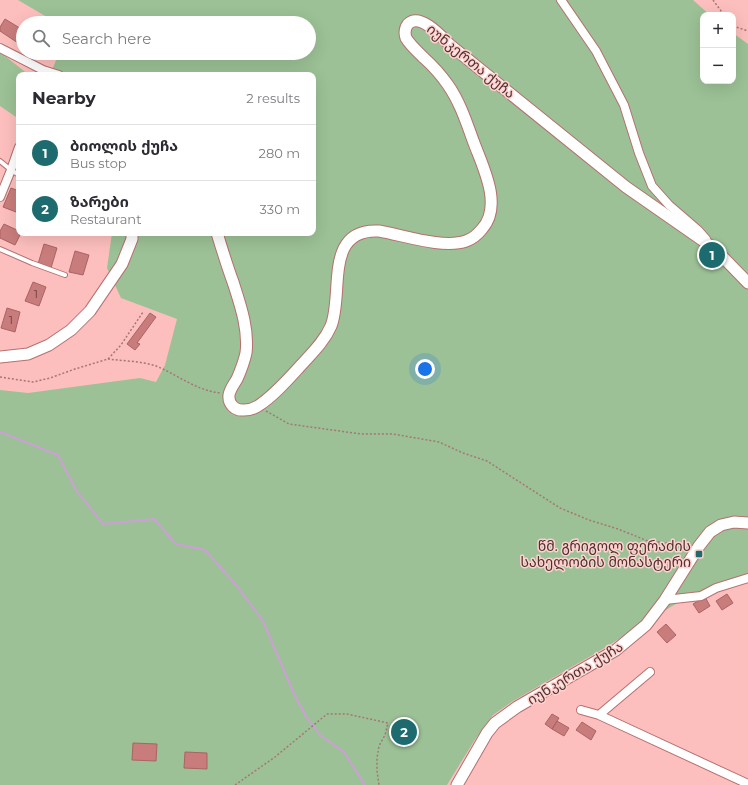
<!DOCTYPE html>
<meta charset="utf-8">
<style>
:root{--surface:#fff;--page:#f7f7f7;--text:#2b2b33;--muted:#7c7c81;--line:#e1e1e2;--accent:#1e6b6f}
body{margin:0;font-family:Montserrat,"Noto Sans Georgian",sans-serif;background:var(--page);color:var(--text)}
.controls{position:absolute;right:12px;top:12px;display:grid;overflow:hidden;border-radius:8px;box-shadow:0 4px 16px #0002}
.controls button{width:36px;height:36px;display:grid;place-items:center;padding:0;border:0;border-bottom:1px solid var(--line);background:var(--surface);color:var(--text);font:20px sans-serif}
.you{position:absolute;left:425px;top:369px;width:14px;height:14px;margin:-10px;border:3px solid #fff;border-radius:50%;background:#1a73e8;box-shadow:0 0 0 6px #1a73e833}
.badge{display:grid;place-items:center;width:26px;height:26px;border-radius:50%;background:var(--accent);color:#fff;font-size:13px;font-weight:700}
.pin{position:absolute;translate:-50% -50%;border:2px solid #fff;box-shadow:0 1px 4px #0006}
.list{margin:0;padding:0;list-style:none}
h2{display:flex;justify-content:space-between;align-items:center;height:52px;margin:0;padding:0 16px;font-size:17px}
h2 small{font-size:13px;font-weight:400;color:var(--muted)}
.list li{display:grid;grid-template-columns:26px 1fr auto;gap:12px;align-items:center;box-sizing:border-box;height:56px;padding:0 16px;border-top:1px solid var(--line)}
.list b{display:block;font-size:15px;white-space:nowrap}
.list p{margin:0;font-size:13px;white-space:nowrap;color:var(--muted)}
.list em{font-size:13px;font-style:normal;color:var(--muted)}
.icon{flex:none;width:22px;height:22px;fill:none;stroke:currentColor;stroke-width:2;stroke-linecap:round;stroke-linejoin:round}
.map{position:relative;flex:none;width:748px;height:785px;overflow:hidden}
.search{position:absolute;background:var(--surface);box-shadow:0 4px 16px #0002;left:16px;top:16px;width:300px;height:44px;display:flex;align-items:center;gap:10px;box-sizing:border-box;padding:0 14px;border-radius:22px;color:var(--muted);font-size:15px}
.panel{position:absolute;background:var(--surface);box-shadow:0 4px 16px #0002;left:16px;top:72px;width:300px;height:164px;border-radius:8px}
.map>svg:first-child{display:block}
.green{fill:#9cc196}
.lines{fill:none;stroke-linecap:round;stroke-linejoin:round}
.stream{stroke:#ce9fd7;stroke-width:2}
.building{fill:#c87d7c;stroke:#a86463}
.service-casing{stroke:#b5706f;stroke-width:6}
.minor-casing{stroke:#b5706f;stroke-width:10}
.secondary-casing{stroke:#b5706f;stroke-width:13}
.path{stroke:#a47776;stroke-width:1.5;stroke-dasharray:2 2;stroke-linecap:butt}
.service{stroke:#fff;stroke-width:4}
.minor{stroke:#fff;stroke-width:8}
.secondary{stroke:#fff;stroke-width:11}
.poi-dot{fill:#1e6b6f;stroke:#ffd1ce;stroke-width:1.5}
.labels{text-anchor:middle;stroke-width:3;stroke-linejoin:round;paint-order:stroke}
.number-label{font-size:12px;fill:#6c4342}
.street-label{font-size:14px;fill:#4d302f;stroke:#ffd1ce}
.poi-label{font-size:14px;fill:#4d302f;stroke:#ffd1ce;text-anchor:end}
</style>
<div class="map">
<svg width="748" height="785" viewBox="0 0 748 785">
<rect width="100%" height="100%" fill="#fcbfbd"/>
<path class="green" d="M 18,0 L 693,0 L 710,15 L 703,15 L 703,81 L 733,81 L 733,33 L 748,44 L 748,574 L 687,597 L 601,650 L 513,701 L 493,715 L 474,741 L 447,785 L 0,785 L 0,390 L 28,393 L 140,378 L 156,382 L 165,365 L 177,319 L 121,298 L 107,268 L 112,233 L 313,233 L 313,75 L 50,75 L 59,53 L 309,53 L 309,23 L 55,23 L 52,20 Z
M 0,52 L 29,75 L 19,75 L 19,112 L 16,117 L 0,106 Z"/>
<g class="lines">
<path class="stream" d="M 0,432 L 58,455 L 76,490 L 103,524 L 154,519 L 176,544 L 205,550 L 236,585 L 263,621 L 294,694 L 307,718 L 320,735 L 344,752 L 365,785"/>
</g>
<path class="building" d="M 5,19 L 23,30 L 23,35 L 18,43 L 0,31 L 0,27 Z
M 11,188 L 19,191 L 19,205 L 16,212 L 3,207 Z
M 4,224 L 19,231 L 19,233 L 21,233 L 15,245 L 0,238 L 0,231 Z
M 44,244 L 57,248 L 51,268 L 38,264 Z
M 75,251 L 89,255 L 83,275 L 69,272 Z
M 33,282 L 46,287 L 39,306 L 25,301 Z
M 7,308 L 20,312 L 15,332 L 1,328 Z
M 150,313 L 156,317 L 137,343 L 140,344 L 135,350 L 127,344 Z
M 727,594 L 733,603 L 722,610 L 716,601 Z
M 705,597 L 710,606 L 699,613 L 693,604 Z
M 666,624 L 676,635 L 667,643 L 657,632 Z
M 552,714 L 559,718 L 552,729 L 545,724 Z
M 557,721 L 569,728 L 564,736 L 552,729 Z
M 582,722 L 596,731 L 591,740 L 576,730 Z
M 400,729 L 408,729 L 408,735 L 400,735 Z
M 133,743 L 157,744 L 156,761 L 132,760 Z
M 185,752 L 207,753 L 207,769 L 184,768 Z"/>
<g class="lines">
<defs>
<path id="service" d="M 0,161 L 11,170 L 19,175
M 0,249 L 32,263 L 65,275"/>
<path id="minor" d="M 561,0 L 596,51 L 624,105 L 639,153 L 652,186 L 669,205 L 698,230 L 706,239
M 0,48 L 43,70 L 59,75
M 0,197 L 11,170 L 19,147
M 665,600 L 701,596 L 716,588 L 748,578
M 581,710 L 599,715 L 748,784
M 599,715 L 650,672"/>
<path id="secondary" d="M 217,233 C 222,249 227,266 233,282 C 240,304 249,329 246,353 C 244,362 241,370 237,379 C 234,384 230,389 229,395 C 228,404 235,411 244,410 C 249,410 253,409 258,406 C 275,395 290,377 304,362 C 314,351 325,340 331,326 C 344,294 323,228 379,231 C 403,235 443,249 466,241 C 472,239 478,234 482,229 C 503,206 483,167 474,143 C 467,124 460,102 448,85 C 441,75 433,66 424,58 C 418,52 410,45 406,38 C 404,32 405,28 408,24 C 420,12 442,37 450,45 L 626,187 L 715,249 L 748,283
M 0,357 L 28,354 L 49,345 L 71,330 L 90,311 L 122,264 L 132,239 L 132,233
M 457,785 L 487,733 L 495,723 L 517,707 L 616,650 L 646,625 L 665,600 L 699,546 L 710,532 L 721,525 L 734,522 L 748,523"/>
</defs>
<use href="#service" class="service-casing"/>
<use href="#minor" class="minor-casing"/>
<use href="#secondary" class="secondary-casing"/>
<path class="path" d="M 713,0 L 724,15
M 733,26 L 748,31
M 108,359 C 123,361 141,361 156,366 C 178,375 197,391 221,393
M 0,377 L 33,382 L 50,378 L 75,369 L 108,359 L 121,345 L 143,312
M 266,411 L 289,424 L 361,434 L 393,434 L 439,442 L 463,453 L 487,461 L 560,508 L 589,520 L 618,529 L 648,541 L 690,545
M 235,785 L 275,757 L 327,714 L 347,714 L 388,723 L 385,735 L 379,746 L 377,758 L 377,771 L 379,785"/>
<use href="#service" class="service"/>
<use href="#minor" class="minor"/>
<use href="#secondary" class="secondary"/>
</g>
<rect class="poi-dot" x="695" y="550" width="8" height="8" rx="2"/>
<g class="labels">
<g class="number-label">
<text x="36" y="298">1</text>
<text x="11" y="324">1</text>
</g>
<g class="street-label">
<text transform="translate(471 61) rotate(39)" y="5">იუნკერთა ქუჩა</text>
<text transform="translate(575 673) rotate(-31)" y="5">იუნკერთა ქუჩა</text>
</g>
<g class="poi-label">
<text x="691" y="551">წმ. გრიგოლ ფერაძის<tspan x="691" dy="16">სახელობის მონასტერი</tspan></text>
</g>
</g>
</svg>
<div class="controls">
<button>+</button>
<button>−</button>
</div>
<div class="you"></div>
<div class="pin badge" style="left:712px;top:255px">1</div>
<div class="pin badge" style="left:404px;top:732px">2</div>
<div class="search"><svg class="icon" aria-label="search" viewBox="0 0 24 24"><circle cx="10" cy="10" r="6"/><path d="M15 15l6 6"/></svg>Search here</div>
<section class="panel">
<h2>Nearby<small>2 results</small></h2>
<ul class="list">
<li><span class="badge">1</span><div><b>ბიოლის ქუჩა</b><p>Bus stop</p></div><em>280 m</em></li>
<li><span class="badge">2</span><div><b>ზარები</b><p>Restaurant</p></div><em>330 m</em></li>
</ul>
</section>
</div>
